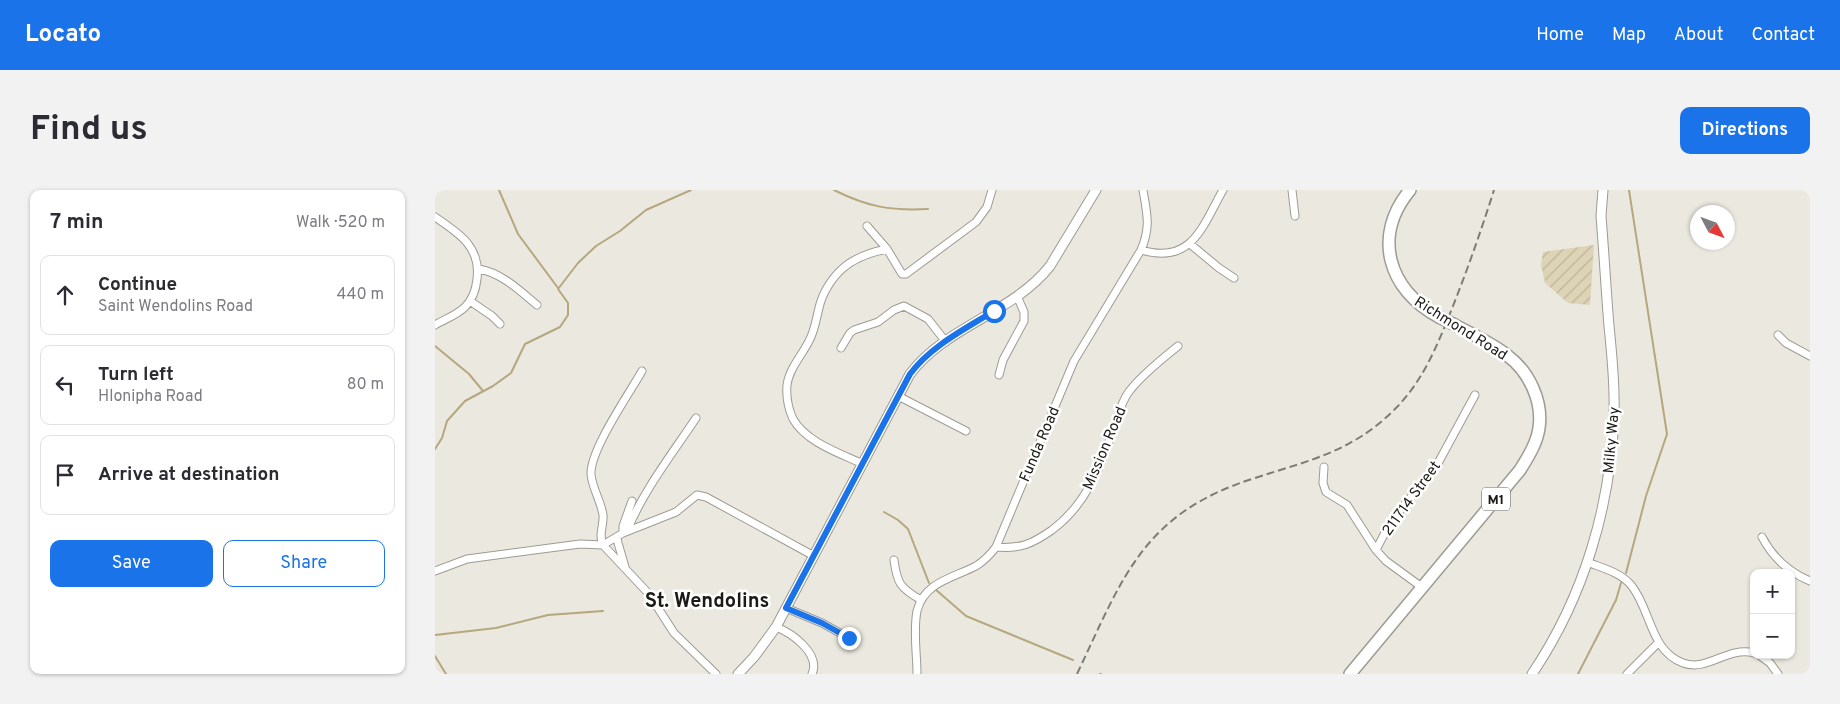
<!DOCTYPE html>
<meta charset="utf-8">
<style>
:root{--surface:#fff;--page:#f2f2f3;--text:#2b2b33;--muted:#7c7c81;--line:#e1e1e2;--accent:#1a73e8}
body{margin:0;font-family:Overpass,sans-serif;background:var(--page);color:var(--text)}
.controls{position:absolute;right:15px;bottom:15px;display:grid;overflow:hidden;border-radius:10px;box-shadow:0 1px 4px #0004}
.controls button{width:45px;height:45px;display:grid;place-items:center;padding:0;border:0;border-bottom:1px solid var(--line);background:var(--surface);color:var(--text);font:25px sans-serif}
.compass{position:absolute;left:1255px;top:15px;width:45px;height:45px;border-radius:50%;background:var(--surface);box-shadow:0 1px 4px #0004;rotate:131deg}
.stop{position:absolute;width:15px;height:15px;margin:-11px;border:4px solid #1a73e8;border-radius:50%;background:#fff}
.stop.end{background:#1a73e8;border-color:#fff;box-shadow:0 1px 5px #0008}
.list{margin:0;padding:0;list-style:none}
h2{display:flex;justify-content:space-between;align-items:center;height:65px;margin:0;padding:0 20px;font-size:21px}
h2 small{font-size:16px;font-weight:400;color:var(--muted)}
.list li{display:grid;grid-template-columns:32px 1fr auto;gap:15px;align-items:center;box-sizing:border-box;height:80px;margin:0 10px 10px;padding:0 10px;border:1px solid var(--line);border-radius:10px}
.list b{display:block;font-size:19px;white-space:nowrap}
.list p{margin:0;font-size:16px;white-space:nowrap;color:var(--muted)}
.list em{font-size:16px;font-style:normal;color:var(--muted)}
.actions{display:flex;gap:10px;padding:15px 20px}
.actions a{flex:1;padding:11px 0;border:1px solid var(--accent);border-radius:10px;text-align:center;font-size:18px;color:var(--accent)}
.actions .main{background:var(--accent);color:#fff}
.icon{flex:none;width:28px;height:28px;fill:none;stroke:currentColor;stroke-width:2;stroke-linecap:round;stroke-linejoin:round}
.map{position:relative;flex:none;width:1375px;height:484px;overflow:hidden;border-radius:10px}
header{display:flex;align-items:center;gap:30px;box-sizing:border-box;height:70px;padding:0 25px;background:var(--accent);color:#fff}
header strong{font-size:24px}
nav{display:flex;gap:28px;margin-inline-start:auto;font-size:18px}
.intro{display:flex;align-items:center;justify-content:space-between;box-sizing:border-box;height:120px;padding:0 30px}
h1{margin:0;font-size:35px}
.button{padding:12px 22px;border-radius:10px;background:var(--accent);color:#fff;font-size:18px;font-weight:700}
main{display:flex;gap:30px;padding:0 30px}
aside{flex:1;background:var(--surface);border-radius:10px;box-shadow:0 1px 4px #0004}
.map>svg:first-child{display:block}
.garden{fill:url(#garden-furrows)}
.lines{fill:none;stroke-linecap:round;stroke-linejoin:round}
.stream{stroke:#b5a77e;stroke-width:2}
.minor-casing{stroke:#9e9b93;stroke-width:9}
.tertiary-casing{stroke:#9e9b93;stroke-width:11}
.trunk-casing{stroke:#9e9b93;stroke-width:14}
.minor{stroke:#fff;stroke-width:7}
.tertiary{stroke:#fff;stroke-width:9}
.trunk{stroke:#fff;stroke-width:11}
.rail{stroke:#7e7c76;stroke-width:2;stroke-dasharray:8 4;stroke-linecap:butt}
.trunk-bridge-casing{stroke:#9e9b93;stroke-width:14;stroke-linecap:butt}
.trunk-bridge{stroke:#fff;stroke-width:11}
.route{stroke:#1a73e8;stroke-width:6}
.labels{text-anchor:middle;stroke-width:5;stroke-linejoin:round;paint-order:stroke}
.shield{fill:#fff;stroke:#5f5f5c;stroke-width:1}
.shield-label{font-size:14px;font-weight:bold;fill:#1b1a16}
.street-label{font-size:15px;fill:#1b1a16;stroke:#fff}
.district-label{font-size:20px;font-weight:bold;fill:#1b1a16;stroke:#fff}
</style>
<header>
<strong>Locato</strong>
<nav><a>Home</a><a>Map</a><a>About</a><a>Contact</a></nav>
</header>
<div class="intro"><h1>Find us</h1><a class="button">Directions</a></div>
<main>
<aside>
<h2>7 min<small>Walk · 520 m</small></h2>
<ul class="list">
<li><svg class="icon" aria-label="ahead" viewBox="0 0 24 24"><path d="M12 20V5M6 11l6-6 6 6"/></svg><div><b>Continue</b><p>Saint Wendolins Road</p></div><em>440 m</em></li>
<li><svg class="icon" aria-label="left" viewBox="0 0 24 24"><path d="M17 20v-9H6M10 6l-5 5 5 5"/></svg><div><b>Turn left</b><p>Hlonipha Road</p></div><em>80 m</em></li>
<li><svg class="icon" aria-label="arrive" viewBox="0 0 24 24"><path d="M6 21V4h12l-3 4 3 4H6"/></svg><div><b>Arrive at destination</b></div></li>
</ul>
<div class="actions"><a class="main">Save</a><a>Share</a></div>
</aside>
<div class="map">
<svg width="1375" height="484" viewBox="0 0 1375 484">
<defs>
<pattern id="garden-furrows" width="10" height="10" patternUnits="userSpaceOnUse" patternTransform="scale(1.25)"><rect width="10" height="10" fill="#ddd3b5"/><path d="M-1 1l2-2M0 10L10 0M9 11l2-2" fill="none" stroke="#bdb59b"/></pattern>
</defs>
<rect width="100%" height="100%" fill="#ebe8df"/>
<path class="garden" d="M 1159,55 L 1155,115 L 1133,113 L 1110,93 L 1106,75 L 1108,62 Z"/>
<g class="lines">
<path class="stream" d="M 64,0 L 83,44 L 123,98
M 399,0 C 433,17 456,21 493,19
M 0,156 L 34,184 L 48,201
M 0,259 L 7,248 L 12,231 L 30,211 L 58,196 L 76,183 L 90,154 L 125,137 L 133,125 L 133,113 L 123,99 L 143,73 L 161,56 L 185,41 L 211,20 L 256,0
M 449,322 L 463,330 L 473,339 L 494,393
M 1191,383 L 1211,306 L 1232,244 L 1194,0
M 500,399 L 531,426 L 638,470
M 0,445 L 61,438 L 113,425 L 168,421
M 0,466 L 11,484
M 665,484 L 666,484
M 1143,484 L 1181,410 L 1186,393"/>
<defs>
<path id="minor" d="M 857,0 L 860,26
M 0,27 C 24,43 46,57 42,89 C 41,99 37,110 30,117 C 22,125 10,129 0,135
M 432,36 L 452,59 L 467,84 L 471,84 L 541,32 L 552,17 L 557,0
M 755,54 L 784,78 L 799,88
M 706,60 C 757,75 767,37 788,0
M 44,79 C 67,83 85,101 102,115
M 35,111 L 57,126 L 65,134
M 1343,145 L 1351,153 L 1375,166
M 406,158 L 415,143 L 419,140 L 443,132 L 459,120 L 469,116 L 493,129 L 511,152
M 207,181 C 194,204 155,260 156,284 C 157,298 166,311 168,325 C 169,335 163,345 168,355 L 214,404 L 239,443 L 281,484
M 564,185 L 568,170 L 589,131 L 589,122 L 582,106
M 463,206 L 531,241
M 428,274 C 404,263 371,252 358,229 C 353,218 351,207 352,195 C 354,179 367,165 374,151 C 380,140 381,129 384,118 C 387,104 396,89 407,79 C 419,68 437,62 452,59
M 889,277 L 888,293 L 891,302 L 912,315 L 941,360 L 951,371 L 988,398
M 192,341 C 208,301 237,264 261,228
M 188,343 L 188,336 L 197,311
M 182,347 L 183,353 L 190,377
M 1327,347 C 1338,368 1353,382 1375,391
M 561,357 C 586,359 597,354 617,340 C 652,314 665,277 679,238 C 683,226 686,213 693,203 C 704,187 728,168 743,156
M 941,360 L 955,333 L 1002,275 L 1040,205
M 459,370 C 462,393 465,398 486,410
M 1152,372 C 1167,378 1185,382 1196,395 C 1216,419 1215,461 1248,473 C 1273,482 1292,456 1319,463
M 0,381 L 32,369 L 145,354 L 168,355 L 188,343 L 241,322 L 262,305 L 271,307 L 379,366
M 351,418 L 387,433 L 414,448
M 341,437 C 357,443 386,464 377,484
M 1324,465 L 1335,473 L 1343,484
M 482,484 C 482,464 478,441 482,421 C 489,392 518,388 541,376 C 549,371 555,365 561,357 L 639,171 L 706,60 C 716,37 712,24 708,0
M 1192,484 L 1224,452"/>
<path id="tertiary" d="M 303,484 L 319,467 L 341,437 L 475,184 C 511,136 578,123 615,76 L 661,0
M 1097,484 C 1149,407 1176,316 1179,223 C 1180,194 1177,165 1174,136 C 1171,100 1169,63 1166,26 L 1168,0"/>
<path id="trunk" d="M 975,0 C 937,46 953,100 1004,127
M 915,484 L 1085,280 C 1093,267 1102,253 1104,238 C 1108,211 1094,182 1073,166 C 1059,154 1036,144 1020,135"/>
</defs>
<use href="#minor" class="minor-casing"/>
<use href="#tertiary" class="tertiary-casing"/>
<use href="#trunk" class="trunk-casing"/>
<use href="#minor" class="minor"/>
<use href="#tertiary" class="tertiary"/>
<use href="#trunk" class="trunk"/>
<path class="rail" d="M 642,484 C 688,387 708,323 820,288 C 875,270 917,262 960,219 C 988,191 1002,156 1016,121 C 1032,81 1046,41 1059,0"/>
<defs>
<path id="trunk-bridge" d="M 1004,127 L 1020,135"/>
</defs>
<use href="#trunk-bridge" class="trunk-bridge-casing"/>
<use href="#trunk-bridge" class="trunk-bridge"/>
</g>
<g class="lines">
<path class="route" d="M 414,448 L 387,433 L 351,418 L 475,184 C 496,156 530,139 559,121"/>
</g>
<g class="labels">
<rect class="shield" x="1047" y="297.5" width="28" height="23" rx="4"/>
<g class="shield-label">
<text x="1061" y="314">M1</text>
</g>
<g class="street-label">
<text transform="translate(1026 138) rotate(32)" y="5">Richmond Road</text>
<text transform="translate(1176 250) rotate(-85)" y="5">Milky Way</text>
<text transform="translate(604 254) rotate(-67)" y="5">Funda Road</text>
<text transform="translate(669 258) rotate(-67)" y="5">Mission Road</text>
<text transform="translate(976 308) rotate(-54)" y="5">211714 Street</text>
</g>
<g class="district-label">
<text x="272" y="417">St. Wendolins</text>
</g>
</g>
</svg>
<div class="controls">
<button>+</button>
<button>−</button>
</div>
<svg class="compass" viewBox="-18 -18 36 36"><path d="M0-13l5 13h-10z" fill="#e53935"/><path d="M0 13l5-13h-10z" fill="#7c7c81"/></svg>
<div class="stop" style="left:559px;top:121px"></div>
<div class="stop end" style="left:414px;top:448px"></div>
</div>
</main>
